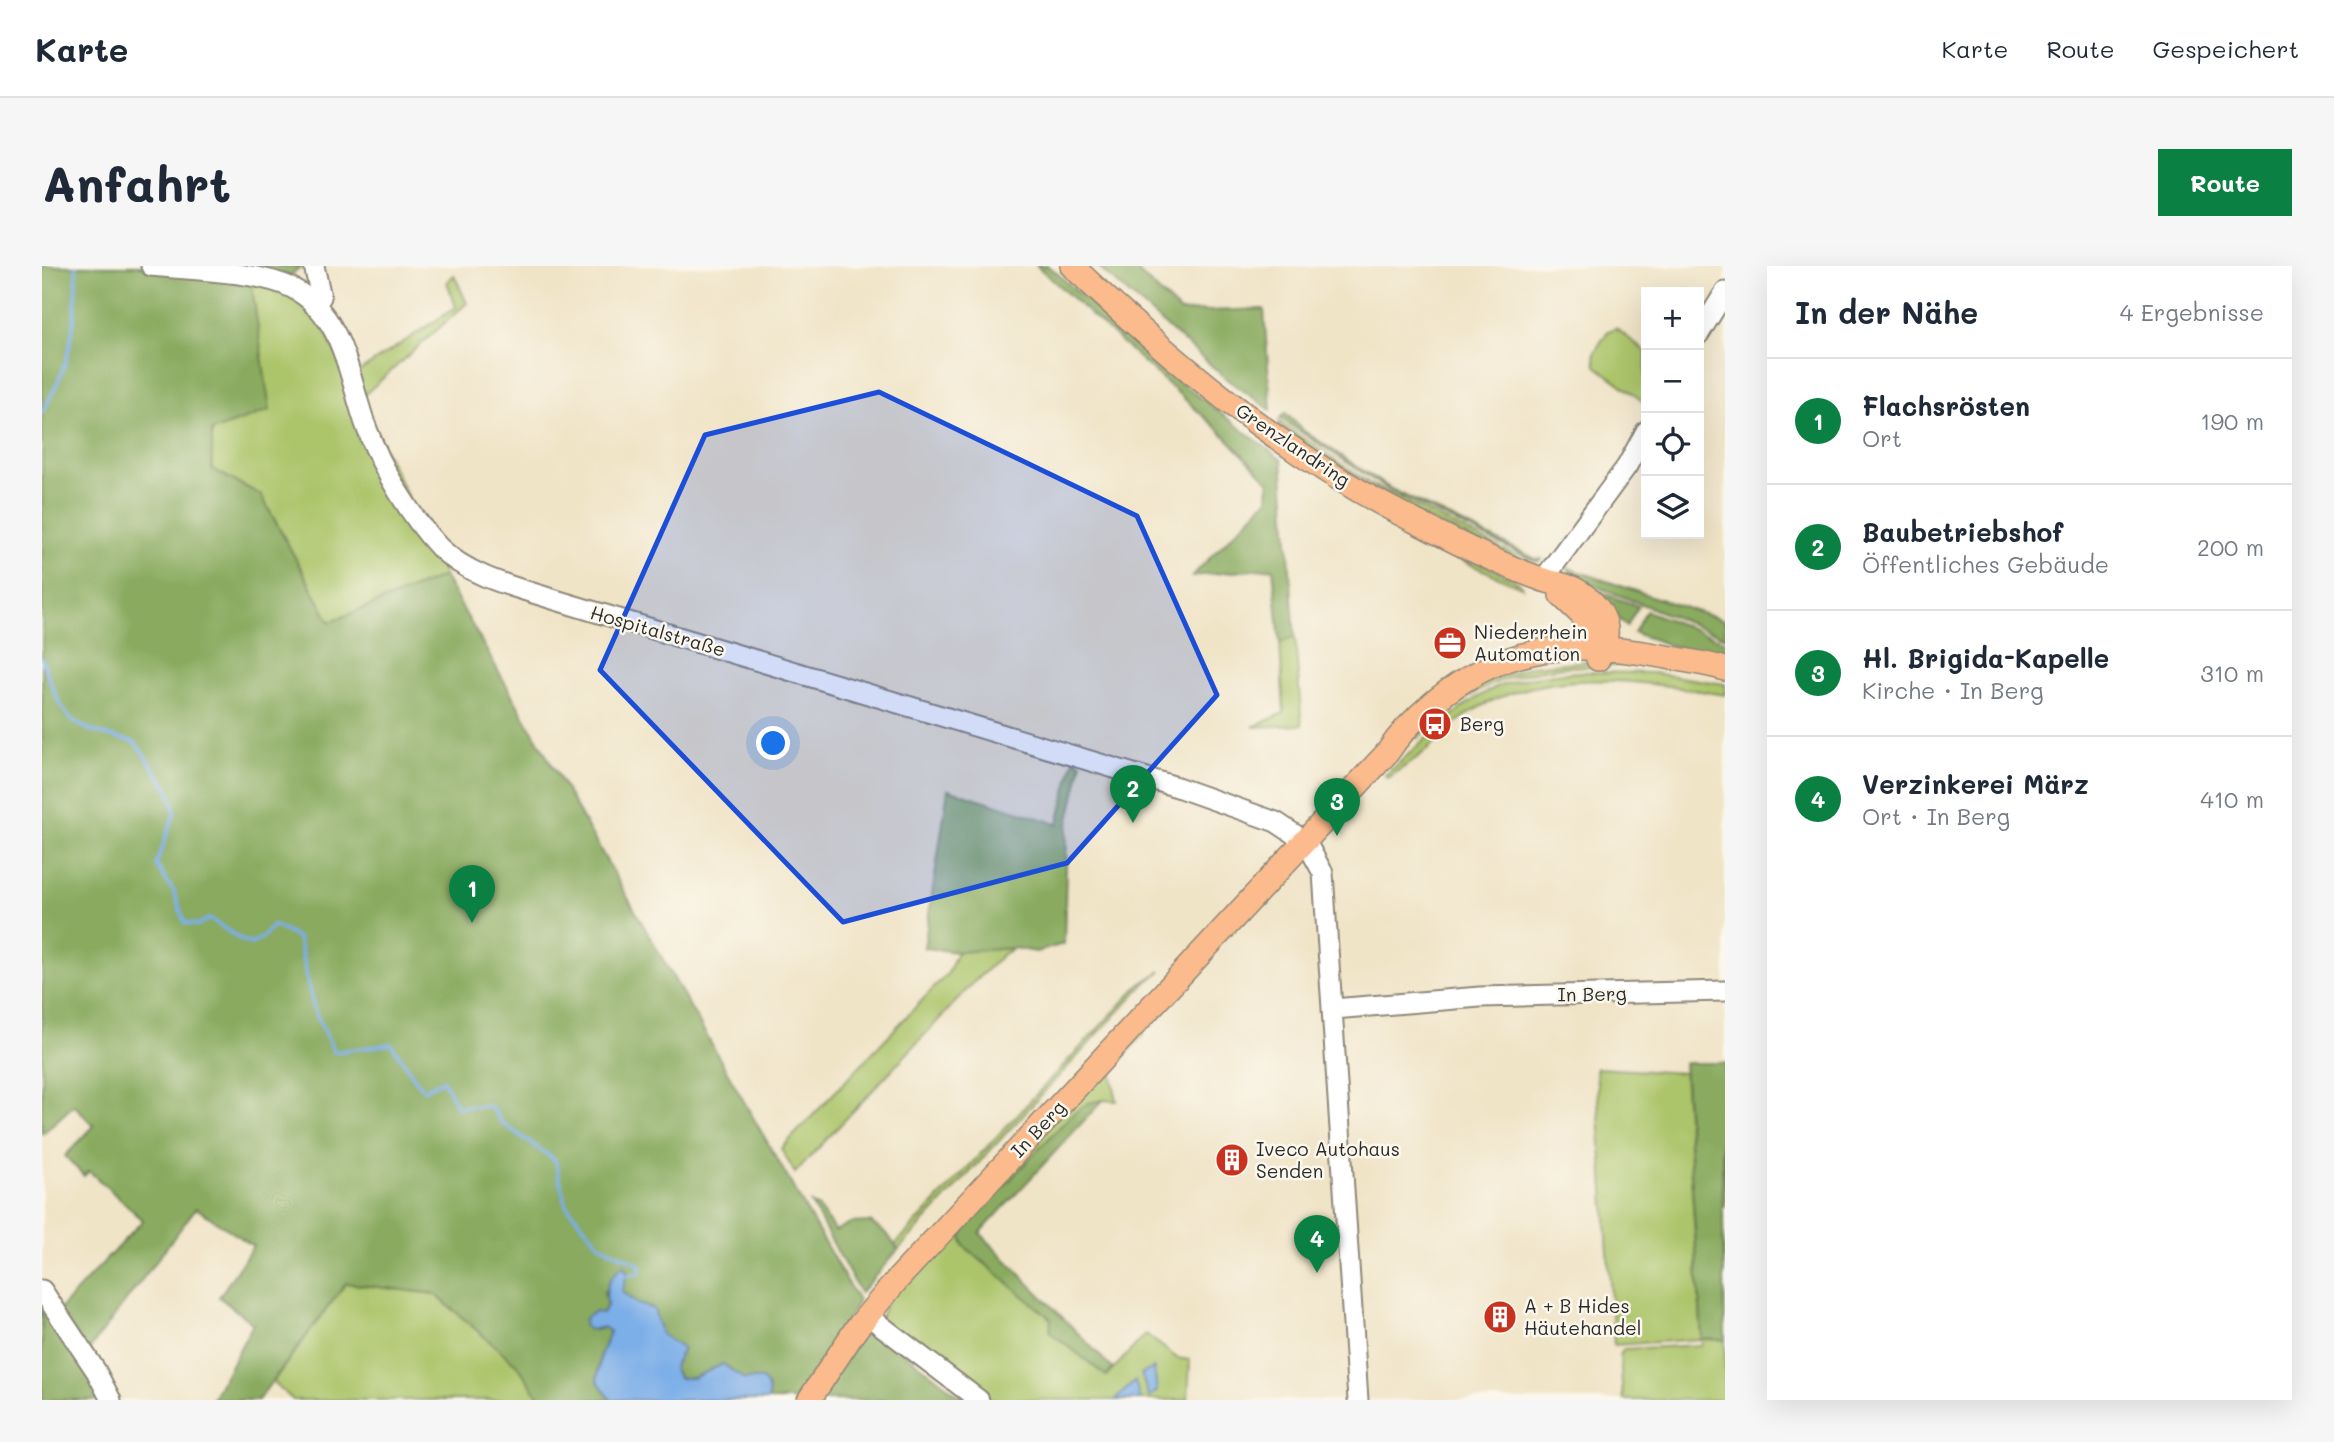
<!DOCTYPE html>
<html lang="de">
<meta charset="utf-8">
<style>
:root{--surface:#fff;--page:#f6f6f7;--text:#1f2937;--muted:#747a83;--line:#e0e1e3;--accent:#0b8043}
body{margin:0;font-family:Mali,sans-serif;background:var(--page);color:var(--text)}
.controls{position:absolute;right:21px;top:21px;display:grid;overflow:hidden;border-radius:0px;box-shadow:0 7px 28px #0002}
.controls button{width:63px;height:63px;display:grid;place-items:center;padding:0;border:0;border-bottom:2px solid var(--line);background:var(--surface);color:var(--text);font:35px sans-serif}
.you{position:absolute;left:732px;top:478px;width:24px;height:24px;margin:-18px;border:5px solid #fff;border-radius:50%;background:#1a73e8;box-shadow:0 0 0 10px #1a73e833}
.badge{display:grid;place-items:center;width:46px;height:46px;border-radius:50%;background:var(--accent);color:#fff;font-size:23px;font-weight:700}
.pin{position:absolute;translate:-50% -58px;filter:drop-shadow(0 2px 4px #0008)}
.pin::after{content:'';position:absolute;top:37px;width:24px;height:21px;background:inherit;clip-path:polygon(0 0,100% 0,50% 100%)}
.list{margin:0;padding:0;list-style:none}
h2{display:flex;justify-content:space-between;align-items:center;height:91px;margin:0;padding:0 28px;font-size:30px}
h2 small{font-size:23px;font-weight:400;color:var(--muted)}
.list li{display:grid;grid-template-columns:46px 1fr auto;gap:21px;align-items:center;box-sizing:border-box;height:126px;padding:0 28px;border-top:2px solid var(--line)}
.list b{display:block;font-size:26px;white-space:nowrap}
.list p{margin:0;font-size:23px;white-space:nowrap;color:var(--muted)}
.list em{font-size:23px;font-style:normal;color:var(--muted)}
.icon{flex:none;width:38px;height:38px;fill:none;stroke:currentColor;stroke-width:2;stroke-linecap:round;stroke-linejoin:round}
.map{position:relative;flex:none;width:1683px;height:1134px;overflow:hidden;border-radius:0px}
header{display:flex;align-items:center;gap:42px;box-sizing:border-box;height:98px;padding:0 35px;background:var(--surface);border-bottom:2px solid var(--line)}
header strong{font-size:33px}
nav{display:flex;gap:38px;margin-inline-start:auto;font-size:24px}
.intro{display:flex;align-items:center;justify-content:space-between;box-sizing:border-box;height:168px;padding:0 42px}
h1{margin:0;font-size:49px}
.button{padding:18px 32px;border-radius:0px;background:var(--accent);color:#fff;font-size:24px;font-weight:700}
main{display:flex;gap:42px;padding:0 42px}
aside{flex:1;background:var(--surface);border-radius:0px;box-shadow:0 7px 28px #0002}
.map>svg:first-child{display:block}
.green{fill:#acc56b;stroke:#6c784b;stroke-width:2}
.forest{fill:#89aa5f;stroke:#5a6a45;stroke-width:2}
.water{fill:#7caee8;stroke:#546c8a;stroke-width:2}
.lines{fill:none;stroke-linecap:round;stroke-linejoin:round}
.stream{stroke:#7caee8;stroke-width:3.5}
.minor-casing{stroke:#8e8879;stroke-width:23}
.major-casing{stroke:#8e8879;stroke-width:26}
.minor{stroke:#fff;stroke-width:19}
.major{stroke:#fbbb8c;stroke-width:23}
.marked{fill:#1d4ed8;fill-opacity:0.2;stroke:#1d4ed8;stroke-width:5;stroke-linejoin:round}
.labels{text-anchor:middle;stroke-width:5;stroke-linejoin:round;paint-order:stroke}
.street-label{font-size:19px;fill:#2b2b2b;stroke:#fbf7ec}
.poi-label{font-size:19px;fill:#2b2b2b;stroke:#fbf7ec;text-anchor:start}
</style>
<header>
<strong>Karte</strong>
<nav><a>Karte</a><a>Route</a><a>Gespeichert</a></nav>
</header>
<div class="intro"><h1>Anfahrt</h1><a class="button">Route</a></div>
<main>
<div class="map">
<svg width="1683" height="1134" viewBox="0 0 1683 1134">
<rect width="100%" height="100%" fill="#fbf7ec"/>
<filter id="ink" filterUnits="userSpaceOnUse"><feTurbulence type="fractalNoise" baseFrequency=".0143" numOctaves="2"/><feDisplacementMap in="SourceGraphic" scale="14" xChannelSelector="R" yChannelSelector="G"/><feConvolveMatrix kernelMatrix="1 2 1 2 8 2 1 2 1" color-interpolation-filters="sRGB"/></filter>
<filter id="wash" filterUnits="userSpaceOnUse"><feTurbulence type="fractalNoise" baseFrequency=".00686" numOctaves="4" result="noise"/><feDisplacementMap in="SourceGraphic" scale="28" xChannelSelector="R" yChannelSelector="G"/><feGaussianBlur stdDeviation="1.57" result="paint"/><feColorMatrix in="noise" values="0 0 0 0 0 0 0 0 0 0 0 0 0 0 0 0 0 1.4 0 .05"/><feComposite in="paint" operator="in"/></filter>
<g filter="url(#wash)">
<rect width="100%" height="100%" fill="#f0e4c7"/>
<path class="green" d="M 412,9 L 425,37 L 321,130 L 315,107 L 414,41 L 405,16 Z
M 208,15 L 237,22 L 275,50 L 396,291 L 402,310 L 288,356 L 219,229 L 170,203 L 170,165 Z
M 1574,62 L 1604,86 L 1603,137 L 1554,100 L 1552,87 L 1566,65 Z
M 1237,156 L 1330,219 L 1482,294 L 1477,295 L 1379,250 L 1239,165 Z
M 1302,228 L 1471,313 L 1480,319 L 1481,322 L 1410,290 Z
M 1253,371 L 1260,459 L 1211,461 L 1242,447 L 1238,377 Z
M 1545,395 L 1576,399 C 1562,403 1540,399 1523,401 C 1448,410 1430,425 1374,473 L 1407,437 L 1447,414 L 1490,400 Z
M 1536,406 L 1611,407 L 1683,418 L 1683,429 C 1598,415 1504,398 1426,448 C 1414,455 1404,467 1393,477 C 1379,490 1362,501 1346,512 L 1343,509 C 1379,480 1412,440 1455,421 C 1480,411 1509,408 1536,406 Z
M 972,682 L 961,688 L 934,714 L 753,907 L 739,883 L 906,707 L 915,686 Z
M 1119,705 L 1104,716 L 856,984 L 853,979 L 1097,719 Z
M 1098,763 L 1102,768 L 1069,806 L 1075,835 L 1060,834 L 950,933 L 926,958 L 919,970 L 922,980 L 1010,1053 L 1065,1110 L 1104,1068 L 1135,1092 L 1148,1094 L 1146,1134 L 943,1134 L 837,1054 L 846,1033 Z
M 1554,802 L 1642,807 L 1660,1073 L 1683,1074 L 1683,1134 L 1581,1134 L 1578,1089 L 1582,1083 L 1660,1079 L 1659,1073 L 1572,1079 Z
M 1683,835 L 1683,942 L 1679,836 Z
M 304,1017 L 393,1028 L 476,1099 L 555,1114 L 569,1134 L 251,1134 L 231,1116 Z"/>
<path class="forest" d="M 0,0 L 263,0 L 254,4 L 246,15 L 209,15 L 228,144 L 170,165 L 170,203 L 219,229 L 288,356 L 402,310 L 816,1035 L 757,1134 L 727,1134 L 726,1122 L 702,1113 L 681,1098 L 651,1112 L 637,1112 L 631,1102 L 640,1083 L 618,1068 L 612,1043 L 596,1038 L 580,1026 L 585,1008 L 562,1026 L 565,1040 L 554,1064 L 562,1061 L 568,1066 L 559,1087 L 555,1114 L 569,1134 L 499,1134 L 476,1100 L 393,1028 L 304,1017 L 216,1134 L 170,1134 L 211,1058 L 177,1031 L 211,980 L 154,942 L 46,1085 L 16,1045 L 101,954 L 47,905 L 42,910 L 23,890 L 52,860 L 32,839 L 0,868 Z
M 995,0 L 1007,0 L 1122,104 L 1240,194 L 1253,371 L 1238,377 L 1231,302 L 1150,310 L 1226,233 L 1227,216 L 1179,166 Z
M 1055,0 L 1090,0 L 1138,46 L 1222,43 L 1229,144 L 1187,115 Z
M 1243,147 L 1262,165 L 1349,223 L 1494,293 L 1501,293 L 1495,296 L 1348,225 L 1238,152 Z
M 1526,302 L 1683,355 L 1683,371 L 1528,310 Z
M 1537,319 L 1596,340 L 1585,360 Z
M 1604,345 L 1683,375 L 1683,398 L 1592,367 Z
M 1032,493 L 1040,497 L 1025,563 L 1022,678 L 994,686 L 972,682 L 915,686 L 882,682 L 906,523 L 1016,558 Z
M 1642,797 L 1683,797 L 1683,835 L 1679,836 L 1683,1074 L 1660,1073 Z
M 1061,834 L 938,967 L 1071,1103 L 1064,1110 L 1008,1066 L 1009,1053 L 922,980 L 919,970 L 925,959 L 1029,849 L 1046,837 Z
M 769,937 L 776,941 L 793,965 L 808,957 L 828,956 L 846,969 L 856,984 L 818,1027 Z
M 5,1041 L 64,1134 L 0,1134 L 0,1044 Z
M 827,1059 L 923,1134 L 777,1134 Z"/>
<path class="water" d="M 582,999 L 585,1008 L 580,1026 L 596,1038 L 612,1043 L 619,1068 L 641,1083 L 631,1102 L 637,1112 L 651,1112 L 681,1098 L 702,1113 L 721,1113 L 726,1122 L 727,1134 L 569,1134 L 555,1114 L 559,1087 L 568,1066 L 562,1061 L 548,1064 L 542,1060 L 543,1052 L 552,1046 L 560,1047 L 565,1040 C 562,1021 566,1011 582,999 Z
M 1112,1102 L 1115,1125 L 1107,1131 L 1099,1108 Z
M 1093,1115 L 1098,1134 L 1073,1134 Z"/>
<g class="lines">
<path class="stream" d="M 0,146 C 30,98 35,56 34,0
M 0,393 C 24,459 24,460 93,476 L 127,524 L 133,546 L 114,599 L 132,626 L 143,657 L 155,659 L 167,653 C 183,661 192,672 209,678 L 221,671 L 231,659 L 256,672 L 272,744 L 292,786 L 349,778 L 381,824 L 401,814 L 415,841 L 448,840 L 460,857 L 513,894 L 524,939 L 558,979 L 598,999 L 598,1007 L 582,1010"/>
</g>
</g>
<g filter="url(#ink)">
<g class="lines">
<defs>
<path id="minor" d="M 109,0 C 147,4 217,5 250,22 C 304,50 306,113 325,163 C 340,203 368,250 397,281 C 428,312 477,322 517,335 L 1135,521 L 1234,556 L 1264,576 L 1281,607 L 1316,1134
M 272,0 L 279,31 L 272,39
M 1657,68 L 1683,26
M 1501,314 L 1585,200 L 1604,165
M 1291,743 L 1438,731 L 1683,725
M 0,1024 L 54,1105 L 69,1134
M 825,1049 L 937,1134"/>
<path id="major" d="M 1030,0 C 1129,94 1238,185 1359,248 C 1404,271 1451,296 1499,313 C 1512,318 1526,318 1538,326 C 1564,344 1572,366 1556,393
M 1519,329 L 1543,352 L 1556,393
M 767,1134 L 814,1063 L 855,1014 L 1345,487 C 1358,467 1374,451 1392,436 C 1464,376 1536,374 1625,391 C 1644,395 1664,397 1683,403"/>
</defs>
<use href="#minor" class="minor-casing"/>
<use href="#major" class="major-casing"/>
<use href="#minor" class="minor"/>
<use href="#major" class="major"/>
</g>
</g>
<path class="marked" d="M 837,126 L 1095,250 L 1175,429 L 1025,597 L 801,656 L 558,404 L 663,169 Z"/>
<defs>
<symbol id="office-disc" viewBox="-11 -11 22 22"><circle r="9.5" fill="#c8321e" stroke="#fbf7ec"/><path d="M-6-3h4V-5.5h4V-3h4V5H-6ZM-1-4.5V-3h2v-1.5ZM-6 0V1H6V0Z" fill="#fff"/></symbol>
<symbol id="bus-disc" viewBox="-11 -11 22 22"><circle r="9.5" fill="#c8321e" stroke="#fbf7ec"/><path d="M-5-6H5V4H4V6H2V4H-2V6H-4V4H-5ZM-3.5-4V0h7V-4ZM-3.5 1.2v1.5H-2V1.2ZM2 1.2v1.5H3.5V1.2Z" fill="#fff"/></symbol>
<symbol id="building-disc" viewBox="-11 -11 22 22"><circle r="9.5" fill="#c8321e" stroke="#fbf7ec"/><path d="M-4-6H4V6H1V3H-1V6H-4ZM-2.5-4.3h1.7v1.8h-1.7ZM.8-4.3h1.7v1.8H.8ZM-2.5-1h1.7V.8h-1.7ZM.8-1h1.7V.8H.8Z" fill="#fff"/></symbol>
</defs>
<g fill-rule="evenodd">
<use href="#office-disc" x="1389" y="358" width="38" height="38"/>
<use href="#bus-disc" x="1374" y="439" width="38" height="38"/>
<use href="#building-disc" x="1171" y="875" width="38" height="38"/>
<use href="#building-disc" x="1439" y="1032" width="38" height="38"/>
</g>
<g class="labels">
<g class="street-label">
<text transform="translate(1251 179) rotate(34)" y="7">Grenzlandring</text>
<text transform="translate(616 365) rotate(16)" y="7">Hospitalstraße</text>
<text transform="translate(1550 728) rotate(-1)" y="7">In Berg</text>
<text transform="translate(996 863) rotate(-47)" y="7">In Berg</text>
</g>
<g class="poi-label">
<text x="1432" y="373">Niederrhein<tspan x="1432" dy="22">Automation</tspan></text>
<text x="1418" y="465">Berg</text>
<text x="1214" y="890">Iveco Autohaus<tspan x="1214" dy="22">Senden</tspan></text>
<text x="1482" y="1047">A + B Hides<tspan x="1482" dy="22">Häutehandel</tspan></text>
</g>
</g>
</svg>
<div class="controls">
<button>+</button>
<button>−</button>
<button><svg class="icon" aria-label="locate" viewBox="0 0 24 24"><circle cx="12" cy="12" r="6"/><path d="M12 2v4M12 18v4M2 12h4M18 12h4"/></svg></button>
<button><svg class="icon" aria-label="layers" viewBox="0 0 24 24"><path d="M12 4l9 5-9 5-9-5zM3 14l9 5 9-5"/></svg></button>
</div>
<div class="you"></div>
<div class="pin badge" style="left:430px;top:657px">1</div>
<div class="pin badge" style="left:1091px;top:557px">2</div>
<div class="pin badge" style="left:1295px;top:570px">3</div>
<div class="pin badge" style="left:1275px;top:1007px">4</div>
</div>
<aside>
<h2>In der Nähe<small>4 Ergebnisse</small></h2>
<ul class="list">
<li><span class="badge">1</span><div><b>Flachsrösten</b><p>Ort</p></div><em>190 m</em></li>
<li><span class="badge">2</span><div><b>Baubetriebshof</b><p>Öffentliches Gebäude</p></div><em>200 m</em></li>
<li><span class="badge">3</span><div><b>Hl. Brigida-Kapelle</b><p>Kirche · In Berg</p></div><em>310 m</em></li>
<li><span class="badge">4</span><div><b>Verzinkerei März</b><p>Ort · In Berg</p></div><em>410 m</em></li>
</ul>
</aside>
</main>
